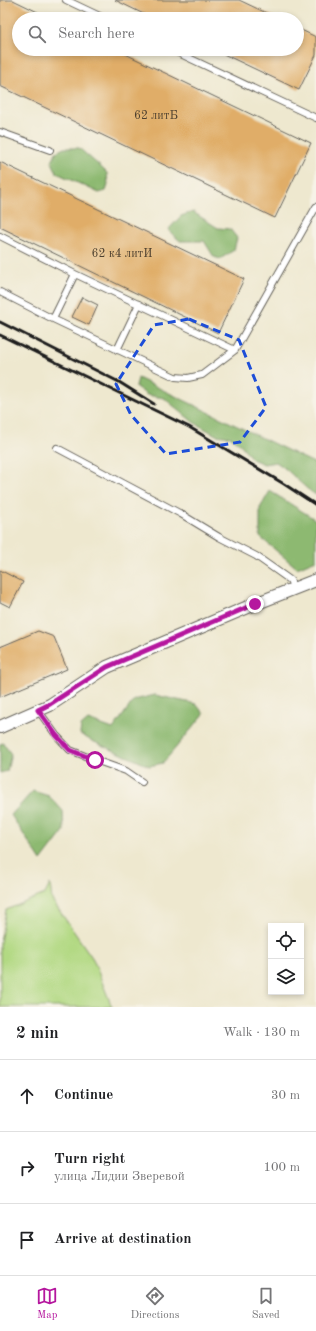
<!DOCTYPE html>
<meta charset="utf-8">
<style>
:root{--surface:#fff;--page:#f6f6f6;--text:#202124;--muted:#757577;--line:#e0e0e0;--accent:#b5179e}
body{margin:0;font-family:"Old Standard TT",serif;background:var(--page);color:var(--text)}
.controls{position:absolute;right:12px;bottom:12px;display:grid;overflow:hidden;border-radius:0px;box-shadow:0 2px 6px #0003}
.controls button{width:36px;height:36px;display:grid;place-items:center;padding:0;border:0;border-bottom:1px solid var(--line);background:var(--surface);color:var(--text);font:20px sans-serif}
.stop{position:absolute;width:12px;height:12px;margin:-9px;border:3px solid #b5179e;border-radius:50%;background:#fff}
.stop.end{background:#b5179e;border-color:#fff;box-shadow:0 1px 4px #0008}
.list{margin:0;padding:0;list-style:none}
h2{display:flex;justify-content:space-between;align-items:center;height:52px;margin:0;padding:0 16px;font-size:17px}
h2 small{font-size:13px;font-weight:400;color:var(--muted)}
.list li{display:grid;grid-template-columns:26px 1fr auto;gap:12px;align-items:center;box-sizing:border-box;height:72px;padding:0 16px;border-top:1px solid var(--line)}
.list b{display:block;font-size:15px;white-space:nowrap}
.list p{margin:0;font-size:13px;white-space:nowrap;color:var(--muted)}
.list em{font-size:13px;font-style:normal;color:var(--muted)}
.icon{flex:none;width:22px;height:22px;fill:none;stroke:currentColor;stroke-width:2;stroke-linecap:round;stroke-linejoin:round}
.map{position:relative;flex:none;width:316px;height:1007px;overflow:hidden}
.search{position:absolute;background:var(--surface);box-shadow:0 2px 6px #0003;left:12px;right:12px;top:12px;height:44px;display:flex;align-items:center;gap:10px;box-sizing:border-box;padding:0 14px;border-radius:22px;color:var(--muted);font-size:15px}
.sheet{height:268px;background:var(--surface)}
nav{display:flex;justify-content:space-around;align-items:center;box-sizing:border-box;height:56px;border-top:1px solid var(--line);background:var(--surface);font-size:11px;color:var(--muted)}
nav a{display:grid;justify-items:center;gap:2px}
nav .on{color:var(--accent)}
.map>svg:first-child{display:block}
.green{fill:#b2d983;stroke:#677a50}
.forest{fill:#8db971;stroke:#546a46}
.building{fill:#e0ad67}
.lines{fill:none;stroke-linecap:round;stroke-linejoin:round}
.service-casing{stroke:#66635b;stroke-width:8}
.minor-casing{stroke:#66635b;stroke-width:14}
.service{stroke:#fff;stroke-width:6}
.minor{stroke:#fff;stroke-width:12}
.rail{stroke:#1c1c1c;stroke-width:3}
.route{stroke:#b5179e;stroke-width:5}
.marked{fill:none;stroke:#1d4ed8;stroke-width:3;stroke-dasharray:8 5;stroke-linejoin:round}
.labels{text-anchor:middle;stroke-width:3;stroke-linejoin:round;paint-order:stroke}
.number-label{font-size:12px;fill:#4d402f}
</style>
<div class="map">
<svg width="316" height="1007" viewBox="0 0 316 1007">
<rect width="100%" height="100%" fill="#f7f3e8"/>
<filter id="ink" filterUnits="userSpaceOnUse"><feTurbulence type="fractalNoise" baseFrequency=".025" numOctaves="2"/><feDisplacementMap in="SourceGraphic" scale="8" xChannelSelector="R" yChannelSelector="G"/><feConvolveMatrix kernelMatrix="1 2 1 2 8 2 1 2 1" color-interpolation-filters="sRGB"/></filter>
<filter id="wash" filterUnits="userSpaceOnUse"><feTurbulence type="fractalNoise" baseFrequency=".012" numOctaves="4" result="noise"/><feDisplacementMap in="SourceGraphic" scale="16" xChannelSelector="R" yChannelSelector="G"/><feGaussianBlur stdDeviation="0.9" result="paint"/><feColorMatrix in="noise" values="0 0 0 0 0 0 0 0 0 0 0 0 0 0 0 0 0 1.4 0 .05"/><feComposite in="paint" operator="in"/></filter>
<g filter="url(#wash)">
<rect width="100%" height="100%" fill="#eee8cf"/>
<path class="green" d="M 50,884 L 52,900 L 93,959 L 112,1007 L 0,1007 L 0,942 L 6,910 L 45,894 Z"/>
<path class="forest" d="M 64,148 L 79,148 L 102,168 L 107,173 L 108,185 L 106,191 L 99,193 L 57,173 L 52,162 L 56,152 Z
M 193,212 L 218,228 L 230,229 L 237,238 L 234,250 L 220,259 L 214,257 L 204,241 L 180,241 L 168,230 L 181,216 Z
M 138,378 L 316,464 L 316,495 C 301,486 291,471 276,462 L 264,464 L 252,459 L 242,446 L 231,437 L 216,435 L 193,422 L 164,398 L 147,395 L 136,387 Z
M 270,491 L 316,520 L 316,560 L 297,568 L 260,537 L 260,508 Z
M 155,695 L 196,704 L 204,714 L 163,763 L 149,766 L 92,741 L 80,734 L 81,726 L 88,720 L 113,729 L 134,700 Z
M 3,743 L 11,754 L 7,771 L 0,773 L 0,744 Z
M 33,791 L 49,796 L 63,811 L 64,831 L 41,861 L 11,815 Z"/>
<g id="blocks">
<path class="building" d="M 0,0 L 13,0 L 52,19 L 19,19 L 19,49 L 115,49 L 311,143 L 275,218 L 0,86 Z
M 115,0 L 239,0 L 279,19 L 154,19 Z
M 297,28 L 316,37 L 316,55 L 299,90 L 213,49 L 297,49 Z
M 0,162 L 244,279 L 218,333 L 0,227 Z
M 82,297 L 98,305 L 89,325 L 72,317 Z
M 0,570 L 23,582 L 10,607 L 0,602 Z
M 38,631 L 54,637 L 67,669 L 0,697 L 0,647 Z"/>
</g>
</g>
<g filter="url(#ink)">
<use href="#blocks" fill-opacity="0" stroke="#66635b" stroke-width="1"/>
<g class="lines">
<defs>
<path id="service" d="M 66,0 L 106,19
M 170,49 L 316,118
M 0,132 L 50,150
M 0,236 L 75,274 L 235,350 L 316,207
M 0,292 L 53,319 L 175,377 L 188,378 L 202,375 L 235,350
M 53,319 L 75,274
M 117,350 L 139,304
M 57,448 L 181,514 L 219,537 L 256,556 L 290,580 L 294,589
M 38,710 L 56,735 L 70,750 L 95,760 L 126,771 L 142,782"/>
<path id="minor" d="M 0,727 L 50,705 L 107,667 L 255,604 L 316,580"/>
</defs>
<use href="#service" class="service-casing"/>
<use href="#minor" class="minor-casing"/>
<use href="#service" class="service"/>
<use href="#minor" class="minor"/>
<path class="rail" d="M 0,322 L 119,382 L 154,404
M 0,335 L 189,427 L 284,484 L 316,505"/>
</g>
</g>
<g class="lines" filter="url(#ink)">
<path class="route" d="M 95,760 L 70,750 L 56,735 L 38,710 L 50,704 L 107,667 L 255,604"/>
</g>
<path class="marked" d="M 189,319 L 239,340 L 266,407 L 240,442 L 166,454 L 131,415 L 116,384 L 154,325 Z"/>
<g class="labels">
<g class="number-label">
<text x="156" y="119">62 литБ</text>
<text x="122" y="257">62 к4 литИ</text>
</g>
</g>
</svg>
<div class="controls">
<button><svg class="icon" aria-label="locate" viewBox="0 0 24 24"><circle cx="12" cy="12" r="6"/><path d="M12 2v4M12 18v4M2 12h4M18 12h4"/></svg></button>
<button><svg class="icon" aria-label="layers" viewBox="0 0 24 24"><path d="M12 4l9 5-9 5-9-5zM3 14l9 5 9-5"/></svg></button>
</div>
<div class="stop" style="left:95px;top:760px"></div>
<div class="stop end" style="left:255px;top:604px"></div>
<div class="search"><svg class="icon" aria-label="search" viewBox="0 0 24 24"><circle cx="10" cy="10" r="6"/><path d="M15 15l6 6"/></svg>Search here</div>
</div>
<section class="sheet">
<h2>2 min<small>Walk · 130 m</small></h2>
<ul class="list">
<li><svg class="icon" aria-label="ahead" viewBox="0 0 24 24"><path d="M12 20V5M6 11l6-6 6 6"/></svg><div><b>Continue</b></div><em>30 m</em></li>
<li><svg class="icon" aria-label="right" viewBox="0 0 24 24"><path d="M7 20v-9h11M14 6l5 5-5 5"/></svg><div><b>Turn right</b><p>улица Лидии Зверевой</p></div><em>100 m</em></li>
<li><svg class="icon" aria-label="arrive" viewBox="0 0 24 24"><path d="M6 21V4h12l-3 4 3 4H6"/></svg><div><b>Arrive at destination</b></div></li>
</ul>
</section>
<nav>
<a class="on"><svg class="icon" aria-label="map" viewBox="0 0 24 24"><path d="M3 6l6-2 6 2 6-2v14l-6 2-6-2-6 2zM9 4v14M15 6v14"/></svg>Map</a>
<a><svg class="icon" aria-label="directions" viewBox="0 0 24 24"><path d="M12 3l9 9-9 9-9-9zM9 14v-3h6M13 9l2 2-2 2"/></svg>Directions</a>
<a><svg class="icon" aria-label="saved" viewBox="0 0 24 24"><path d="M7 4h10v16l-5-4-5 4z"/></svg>Saved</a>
</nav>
